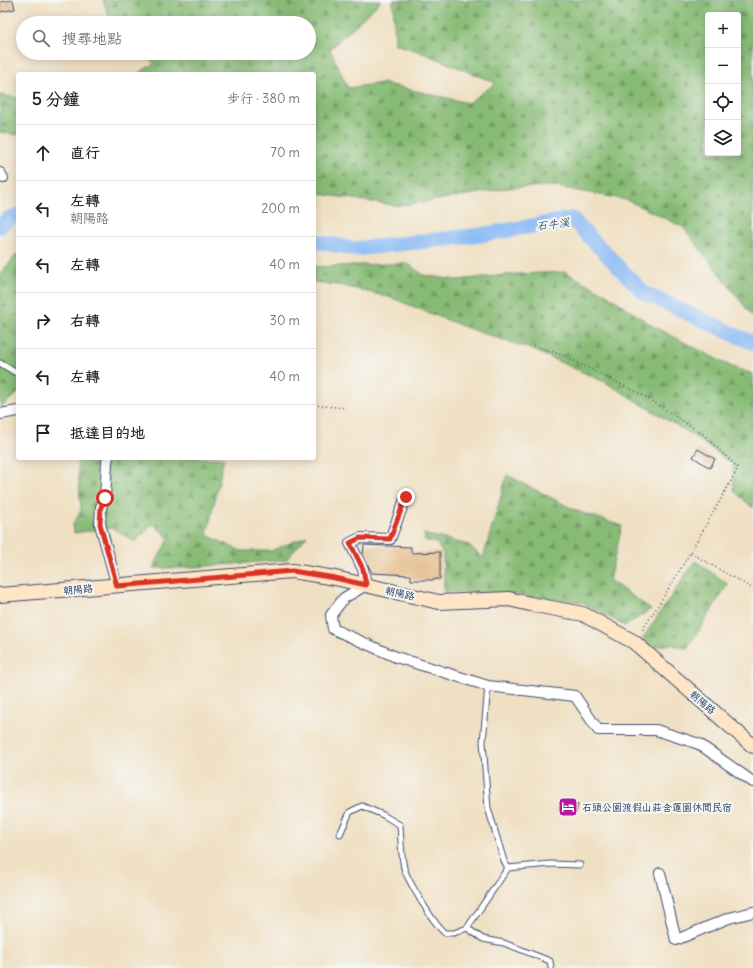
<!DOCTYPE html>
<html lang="zh-TW">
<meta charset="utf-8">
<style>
:root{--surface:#fff;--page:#f6f6f6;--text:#222;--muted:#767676;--line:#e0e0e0}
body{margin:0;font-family:Delius,"LXGW WenKai TC",sans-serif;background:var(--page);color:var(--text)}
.controls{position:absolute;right:12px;top:12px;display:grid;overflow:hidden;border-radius:4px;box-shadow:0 2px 10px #0003}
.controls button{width:36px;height:36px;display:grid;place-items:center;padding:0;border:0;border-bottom:1px solid var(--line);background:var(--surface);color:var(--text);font:20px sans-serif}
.stop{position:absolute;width:12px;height:12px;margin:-9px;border:3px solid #d93025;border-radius:50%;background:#fff}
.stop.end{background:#d93025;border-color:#fff;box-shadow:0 1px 4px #0008}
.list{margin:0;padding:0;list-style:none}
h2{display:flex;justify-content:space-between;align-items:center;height:52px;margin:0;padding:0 16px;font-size:17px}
h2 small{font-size:13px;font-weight:400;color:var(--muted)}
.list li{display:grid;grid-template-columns:26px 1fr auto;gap:12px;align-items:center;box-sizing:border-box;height:56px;padding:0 16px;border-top:1px solid var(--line)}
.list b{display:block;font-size:15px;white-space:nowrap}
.list p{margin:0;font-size:13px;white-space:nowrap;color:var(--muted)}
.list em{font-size:13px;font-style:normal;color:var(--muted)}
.icon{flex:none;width:22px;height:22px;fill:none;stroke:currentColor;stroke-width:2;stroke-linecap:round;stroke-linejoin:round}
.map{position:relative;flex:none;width:753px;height:968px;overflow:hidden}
.search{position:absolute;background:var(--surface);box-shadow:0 2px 10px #0003;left:16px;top:16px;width:300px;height:44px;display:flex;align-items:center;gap:10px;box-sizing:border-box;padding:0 14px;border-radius:22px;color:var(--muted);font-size:15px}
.panel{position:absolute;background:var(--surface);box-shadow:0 2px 10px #0003;left:16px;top:72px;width:300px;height:388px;border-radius:4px}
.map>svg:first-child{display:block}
.forest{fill:url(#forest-firs);stroke:#51756a;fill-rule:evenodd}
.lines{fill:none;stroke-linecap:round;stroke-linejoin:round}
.river{stroke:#89baf5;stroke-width:15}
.building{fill:#e3bb87}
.lane-casing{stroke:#3b4a6d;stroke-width:7}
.street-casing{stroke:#3b4a6d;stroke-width:12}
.secondary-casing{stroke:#3b4a6d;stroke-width:16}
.path{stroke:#3b4a6d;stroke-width:1.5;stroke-dasharray:1 3;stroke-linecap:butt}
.lane{stroke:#fff;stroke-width:5}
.street{stroke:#fff;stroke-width:10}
.secondary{stroke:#fee5c5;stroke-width:14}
.route{stroke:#d93025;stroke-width:5}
.labels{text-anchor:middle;stroke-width:4;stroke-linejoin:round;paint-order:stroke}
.street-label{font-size:10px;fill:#1b2f5e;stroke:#f6f6f2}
.poi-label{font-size:10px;fill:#1b2f5e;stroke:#f6f6f2;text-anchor:start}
.water-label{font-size:11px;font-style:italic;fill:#365284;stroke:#f6f6f2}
</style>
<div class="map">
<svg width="753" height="968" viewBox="0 0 753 968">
<defs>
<pattern id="forest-firs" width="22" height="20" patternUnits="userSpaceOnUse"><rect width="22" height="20" fill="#87bb75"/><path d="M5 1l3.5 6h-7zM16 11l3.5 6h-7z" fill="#6e9863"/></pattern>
</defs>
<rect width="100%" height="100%" fill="#f6f6f2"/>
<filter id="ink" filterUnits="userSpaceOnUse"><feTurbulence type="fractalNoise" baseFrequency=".025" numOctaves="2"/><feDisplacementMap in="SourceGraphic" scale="8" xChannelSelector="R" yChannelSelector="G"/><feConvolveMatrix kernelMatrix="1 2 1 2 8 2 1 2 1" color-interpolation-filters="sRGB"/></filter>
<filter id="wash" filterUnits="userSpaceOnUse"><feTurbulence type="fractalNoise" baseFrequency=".012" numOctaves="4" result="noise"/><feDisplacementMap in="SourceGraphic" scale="16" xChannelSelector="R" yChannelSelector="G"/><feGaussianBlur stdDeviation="0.9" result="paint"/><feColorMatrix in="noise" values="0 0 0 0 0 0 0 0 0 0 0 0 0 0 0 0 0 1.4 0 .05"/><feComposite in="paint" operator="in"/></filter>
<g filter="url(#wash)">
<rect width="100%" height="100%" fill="#f0e0c3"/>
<path class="forest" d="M 103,0 L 379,0 L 381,1 L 330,49 L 348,88 L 382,83 L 468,103 L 496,83 L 418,51 L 395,44 L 393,0 L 753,0 L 753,317 L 683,227 L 627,200 L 552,186 L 509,188 L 399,206 L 314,193 L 314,74 L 137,74 L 155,63 L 140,53 L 309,53 L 309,23 L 111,23 ZM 708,15 L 738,15 L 738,153 L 708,153 Z
M 0,95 L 18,98 L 18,135 L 0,132 Z
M 18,253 L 18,393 L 0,408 L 0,274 Z
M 407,263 L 423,275 L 457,280 L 516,274 L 565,272 L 606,294 L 653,326 L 730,366 L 753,374 L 753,508 L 734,491 L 733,464 L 689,433 L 605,382 L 528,348 L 467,328 L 392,298 L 344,286 L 314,282 L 314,267 Z
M 77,458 L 224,458 L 207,535 L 241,551 L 271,551 L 307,536 L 286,560 L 181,568 L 153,568 L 169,538 L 153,524 L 135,542 L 113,528 L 74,533 L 73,524 L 81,510 Z
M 507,475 L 577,511 L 622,526 L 609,580 L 651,609 L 625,626 L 584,603 L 494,592 L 444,592 L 443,554 L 437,543 L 425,540 L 424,534 L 469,545 L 483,558 Z
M 695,561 L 728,584 L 687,649 L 671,644 L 650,648 L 643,638 Z"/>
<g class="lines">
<path class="river" d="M 0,226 L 8,219 L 18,215
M 314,241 L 355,249 L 480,235 L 572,219 L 644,293 L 753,343"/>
</g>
<g id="blocks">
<path class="building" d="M 13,0 L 15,9 L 0,12 L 0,2 Z
M 698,449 L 715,459 L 710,468 L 693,457 Z
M 364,545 L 411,547 L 411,553 L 440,552 L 440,579 L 435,579 L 435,580 L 411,580 L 411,575 L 372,573 L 363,555 Z
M 560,801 L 578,804 L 576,813 L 559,810 Z"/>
</g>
</g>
<g filter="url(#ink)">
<use href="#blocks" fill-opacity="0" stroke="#3b4a6d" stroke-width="1"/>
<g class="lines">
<defs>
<path id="lane" d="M 0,363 L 18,374
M 488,686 L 483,742 L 488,808 L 504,861 L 508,868 L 467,928 L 483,939 L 504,943 L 550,961 L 551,968
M 340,834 L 350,812 L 362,806 L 383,815 L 400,825 C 401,840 401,854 404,868 C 408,881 435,926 445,933 L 454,933 L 467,928
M 508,868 L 550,864 L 580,865"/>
<path id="street" d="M 0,173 L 3,178
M 0,414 L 18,411
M 108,458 L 107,462 L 105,498 L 101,507 L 100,524 L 117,586
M 406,497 L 390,539 L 360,538 L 350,543 L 363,569 L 366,585 L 344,598 L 331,615 L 333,629 L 396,657 L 488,686 L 575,696 L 598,730 L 656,730 L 699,744 L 753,782
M 660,873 L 676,940 L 729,918 L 753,912"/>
<path id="secondary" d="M 0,595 L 292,571 L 335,578 L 439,602 L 509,599 L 530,604 L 583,614 L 634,642 L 753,746"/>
</defs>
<use href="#lane" class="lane-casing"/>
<use href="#street" class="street-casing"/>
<use href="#secondary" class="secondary-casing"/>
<path class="path" d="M 533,345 L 564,356 L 646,397 L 704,435 L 738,468 C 707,524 676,579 641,632
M 314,405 L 346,408
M 691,553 L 753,589"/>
<use href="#lane" class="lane"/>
<use href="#street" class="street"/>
<use href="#secondary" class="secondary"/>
</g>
</g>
<g class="lines" filter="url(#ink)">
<path class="route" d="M 105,498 L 101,507 L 100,524 L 117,586 L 292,571 L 335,578 L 366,585 L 363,569 L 350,543 L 360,538 L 390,539 L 406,497"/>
</g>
<defs>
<symbol id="hotel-square" viewBox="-11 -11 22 22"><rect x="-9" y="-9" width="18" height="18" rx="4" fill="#b5179e" stroke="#f6f6f2"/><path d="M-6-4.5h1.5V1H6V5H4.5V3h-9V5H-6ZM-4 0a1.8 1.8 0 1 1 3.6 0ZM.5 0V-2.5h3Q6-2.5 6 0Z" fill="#fff"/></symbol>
</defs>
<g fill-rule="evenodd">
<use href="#hotel-square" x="557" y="796" width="22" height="22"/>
</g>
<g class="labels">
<g class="street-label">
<text transform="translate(78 589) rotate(-5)" y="4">朝陽路</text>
<text transform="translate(400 593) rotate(13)" y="4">朝陽路</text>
<text transform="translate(703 702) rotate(41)" y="4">朝陽路</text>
</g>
<g class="poi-label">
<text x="582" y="811">石頭公園渡假山莊含蓮園休閒民宿</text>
</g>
<g class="water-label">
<text transform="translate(553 224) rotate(-7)" y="4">石牛溪</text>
</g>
</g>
</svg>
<div class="controls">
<button>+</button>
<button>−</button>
<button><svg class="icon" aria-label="locate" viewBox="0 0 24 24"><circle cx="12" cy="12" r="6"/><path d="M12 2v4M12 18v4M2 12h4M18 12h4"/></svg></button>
<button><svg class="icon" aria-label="layers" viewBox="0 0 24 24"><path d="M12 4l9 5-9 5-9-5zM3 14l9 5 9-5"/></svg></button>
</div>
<div class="stop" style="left:105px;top:498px"></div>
<div class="stop end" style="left:406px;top:497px"></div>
<div class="search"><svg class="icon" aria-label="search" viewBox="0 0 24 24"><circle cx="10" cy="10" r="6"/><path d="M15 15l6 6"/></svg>搜尋地點</div>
<section class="panel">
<h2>5 分鐘<small>步行 · 380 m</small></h2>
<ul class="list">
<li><svg class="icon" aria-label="ahead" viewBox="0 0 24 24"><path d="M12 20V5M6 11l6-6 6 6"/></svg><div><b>直行</b></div><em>70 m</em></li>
<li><svg class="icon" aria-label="left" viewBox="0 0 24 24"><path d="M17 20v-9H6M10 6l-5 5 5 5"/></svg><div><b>左轉</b><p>朝陽路</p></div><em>200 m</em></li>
<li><svg class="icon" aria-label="left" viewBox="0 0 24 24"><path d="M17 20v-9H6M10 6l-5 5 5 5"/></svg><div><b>左轉</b></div><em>40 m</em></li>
<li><svg class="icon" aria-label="right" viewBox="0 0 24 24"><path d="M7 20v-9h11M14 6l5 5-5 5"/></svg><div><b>右轉</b></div><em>30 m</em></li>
<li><svg class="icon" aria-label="left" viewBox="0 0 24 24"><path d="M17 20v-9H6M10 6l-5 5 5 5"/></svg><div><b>左轉</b></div><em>40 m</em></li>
<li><svg class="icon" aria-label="arrive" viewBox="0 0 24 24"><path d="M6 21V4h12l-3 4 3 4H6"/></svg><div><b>抵達目的地</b></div></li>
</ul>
</section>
</div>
